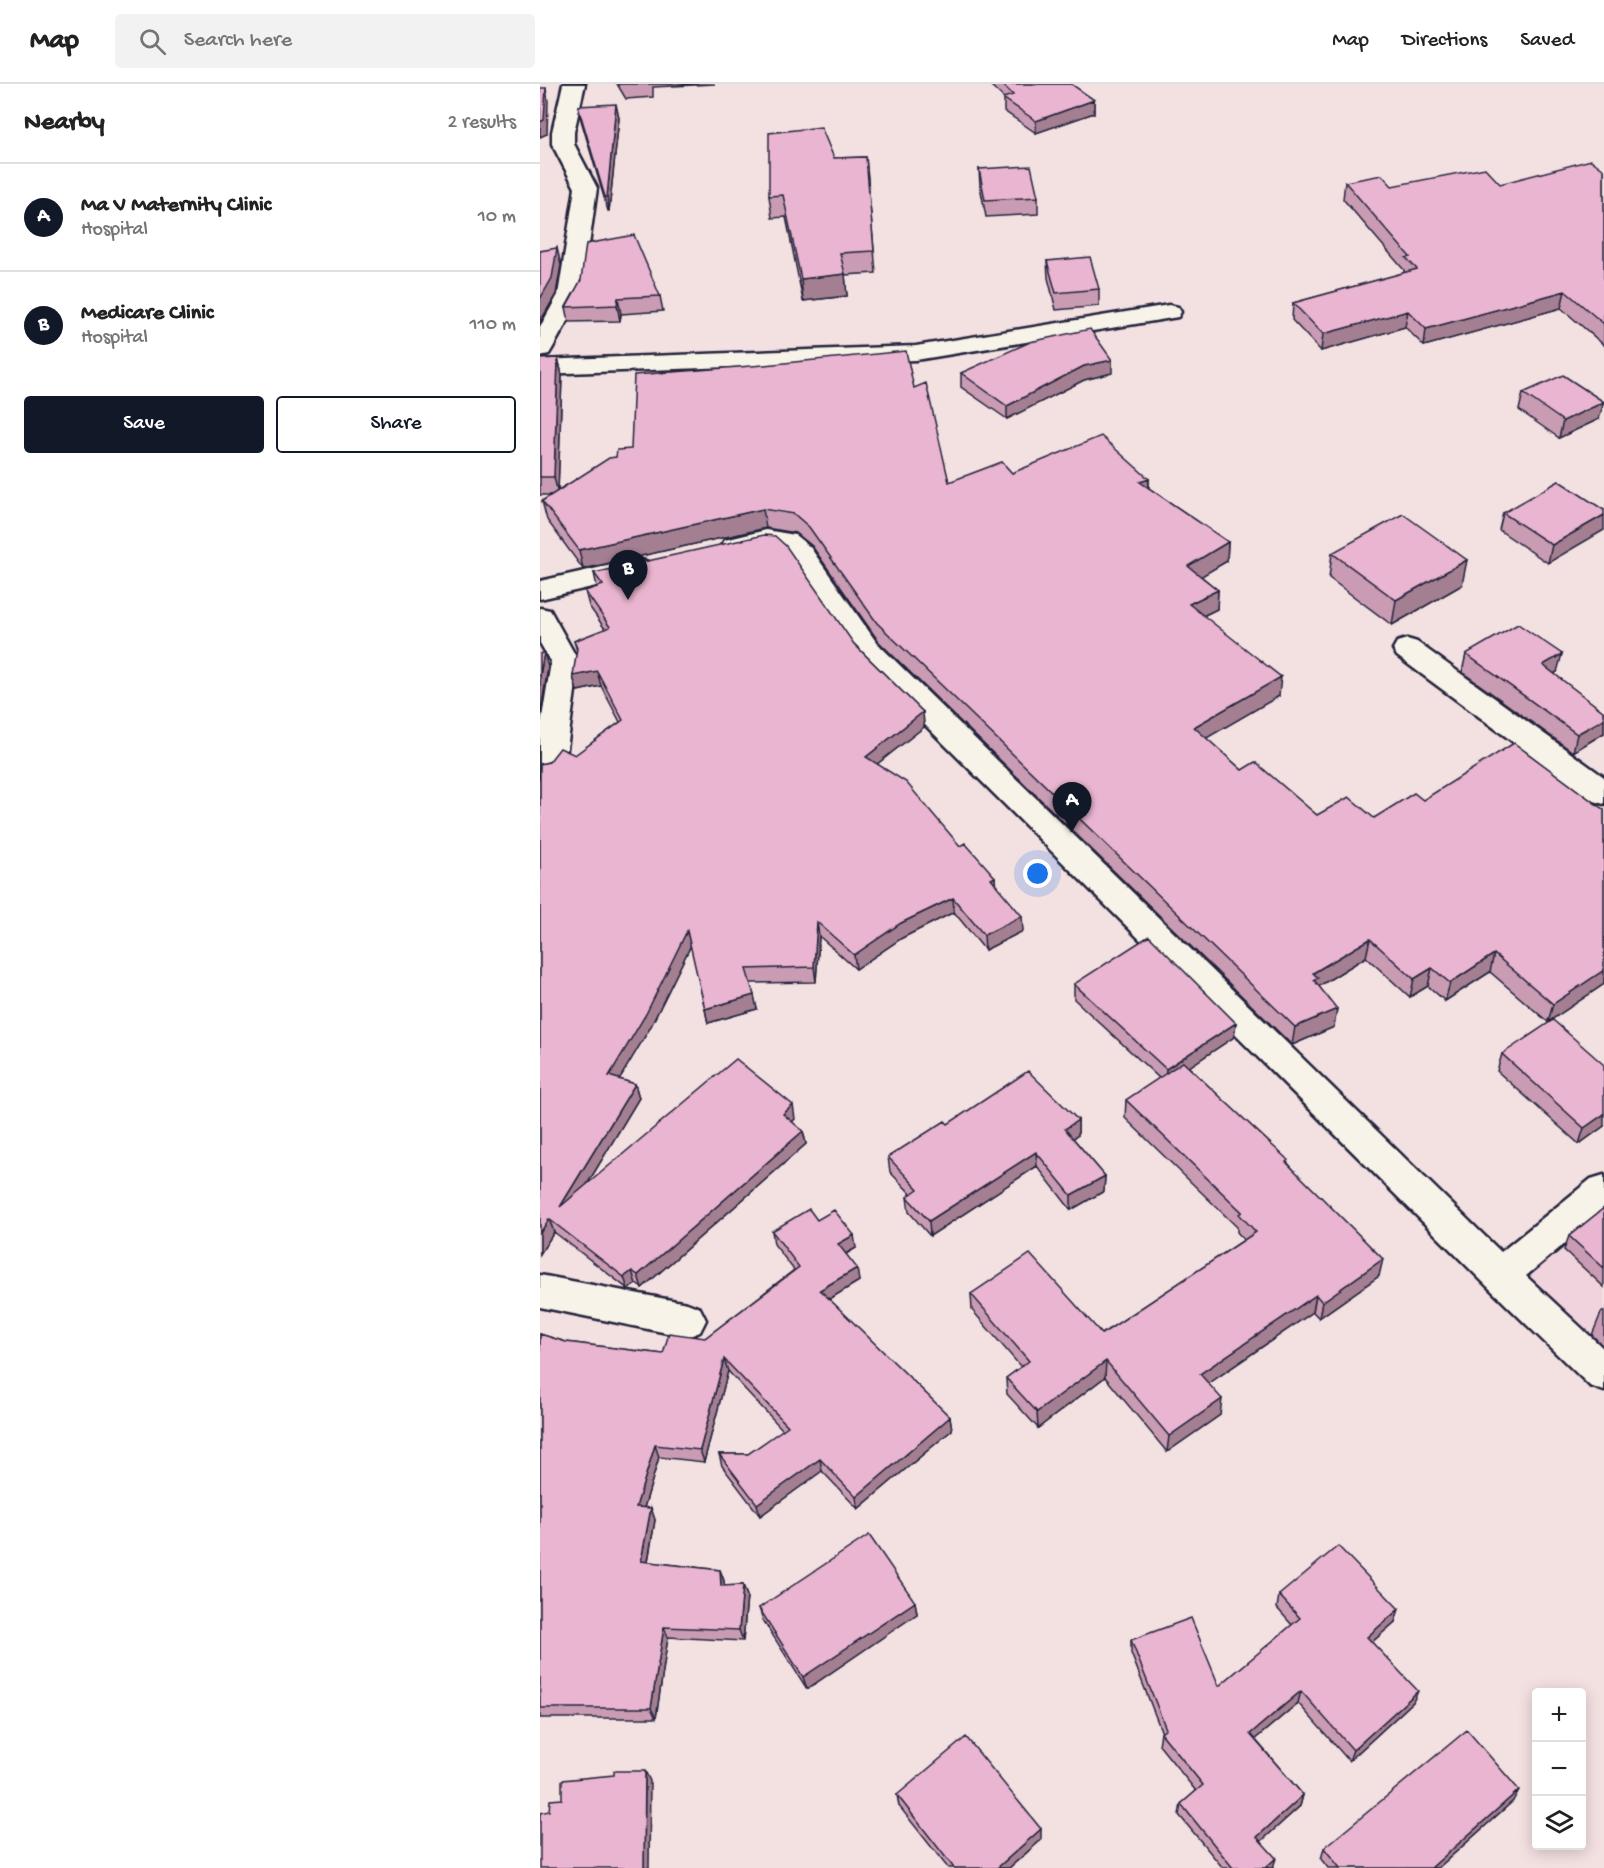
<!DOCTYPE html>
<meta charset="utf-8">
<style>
:root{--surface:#fff;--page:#f2f2f2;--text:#222;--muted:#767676;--line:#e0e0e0;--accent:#111827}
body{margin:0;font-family:"Gochi Hand",sans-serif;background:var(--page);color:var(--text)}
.controls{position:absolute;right:18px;bottom:18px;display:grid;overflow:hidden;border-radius:6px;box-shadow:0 3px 15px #0003}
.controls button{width:54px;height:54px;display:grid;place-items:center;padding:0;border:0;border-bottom:2px solid var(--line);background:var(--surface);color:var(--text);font:30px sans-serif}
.you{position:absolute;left:498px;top:790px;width:21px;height:21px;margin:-15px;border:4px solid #fff;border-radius:50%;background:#1a73e8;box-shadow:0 0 0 9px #1a73e833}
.badge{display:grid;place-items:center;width:39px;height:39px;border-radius:50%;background:var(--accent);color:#fff;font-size:20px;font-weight:700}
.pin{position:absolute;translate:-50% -50px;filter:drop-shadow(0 2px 3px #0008)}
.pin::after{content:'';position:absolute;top:32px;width:21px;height:18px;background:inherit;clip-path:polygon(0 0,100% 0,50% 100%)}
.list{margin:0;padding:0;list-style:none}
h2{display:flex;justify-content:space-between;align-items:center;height:78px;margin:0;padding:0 24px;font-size:26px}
h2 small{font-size:20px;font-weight:400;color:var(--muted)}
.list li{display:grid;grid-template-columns:39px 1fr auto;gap:18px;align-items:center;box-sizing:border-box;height:108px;padding:0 24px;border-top:2px solid var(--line)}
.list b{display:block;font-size:22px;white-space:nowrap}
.list p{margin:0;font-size:20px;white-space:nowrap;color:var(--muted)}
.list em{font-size:20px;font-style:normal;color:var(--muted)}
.actions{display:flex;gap:12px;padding:18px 24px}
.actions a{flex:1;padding:14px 0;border:2px solid var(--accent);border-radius:6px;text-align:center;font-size:21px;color:var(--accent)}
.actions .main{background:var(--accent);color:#fff}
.icon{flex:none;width:33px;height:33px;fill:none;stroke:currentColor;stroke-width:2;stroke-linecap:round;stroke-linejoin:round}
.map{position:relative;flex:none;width:1064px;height:1784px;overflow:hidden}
header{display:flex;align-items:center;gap:36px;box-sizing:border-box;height:84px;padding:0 30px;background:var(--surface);border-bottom:2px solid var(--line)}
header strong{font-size:28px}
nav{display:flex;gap:33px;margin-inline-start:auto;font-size:21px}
.search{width:420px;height:54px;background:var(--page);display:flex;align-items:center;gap:15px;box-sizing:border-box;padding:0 21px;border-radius:6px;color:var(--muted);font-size:22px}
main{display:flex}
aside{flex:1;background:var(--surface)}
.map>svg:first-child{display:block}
.built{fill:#f0d3dc}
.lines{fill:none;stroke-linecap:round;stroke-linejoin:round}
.street-casing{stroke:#22223b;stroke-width:5}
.street{fill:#f7f3e8;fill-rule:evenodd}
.wall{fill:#c99cb3;stroke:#22223b;stroke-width:1.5}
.shaded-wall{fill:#a47f92;stroke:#22223b;stroke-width:1.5}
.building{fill:#eab5d0;stroke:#22223b;stroke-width:1.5}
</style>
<header>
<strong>Map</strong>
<div class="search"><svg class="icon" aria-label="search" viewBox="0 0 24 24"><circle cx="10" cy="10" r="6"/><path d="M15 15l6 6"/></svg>Search here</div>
<nav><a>Map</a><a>Directions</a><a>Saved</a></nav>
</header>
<main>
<aside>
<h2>Nearby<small>2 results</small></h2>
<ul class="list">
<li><span class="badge">A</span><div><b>Ma V Maternity Clinic</b><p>Hospital</p></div><em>10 m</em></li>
<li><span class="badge">B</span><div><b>Medicare Clinic</b><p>Hospital</p></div><em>110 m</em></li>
</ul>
<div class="actions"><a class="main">Save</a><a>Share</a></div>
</aside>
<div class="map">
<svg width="1064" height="1784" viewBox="0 0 1064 1784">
<rect width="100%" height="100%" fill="#f3e0e1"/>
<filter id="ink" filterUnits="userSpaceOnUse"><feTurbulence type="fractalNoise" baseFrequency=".0167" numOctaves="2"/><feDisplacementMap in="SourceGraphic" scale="12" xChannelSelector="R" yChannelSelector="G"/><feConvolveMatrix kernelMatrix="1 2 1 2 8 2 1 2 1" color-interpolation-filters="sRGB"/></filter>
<g filter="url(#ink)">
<path class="built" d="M 1064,1130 L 1064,1298 L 968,1206 Z"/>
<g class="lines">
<defs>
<path id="street" d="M 23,0 L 45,0 L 34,48 L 34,60 L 57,104 L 42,211 L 12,265 L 9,270 L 0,272 L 0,243 L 18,211 L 35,104 L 12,60 L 12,48 Z
M 629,221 L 638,223 L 641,228 L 638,233 L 376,276 L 0,290 L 0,276 L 376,262 Z
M 226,446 L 255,451 L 270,463 L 337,559 L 961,1168 L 1051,1095 L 1064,1091 L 1064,1127 L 986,1192 L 1064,1265 L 1064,1307 L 1050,1302 L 947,1202 L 317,573 L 250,475 C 221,452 214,476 185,468 L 181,462 L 185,456 Z
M 98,475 L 108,478 L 112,484 L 108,490 L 0,515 L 0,497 Z
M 0,524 L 10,526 L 39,578 L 26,672 L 11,691 L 0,694 L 0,646 L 11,578 L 0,559 Z
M 867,555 L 877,558 L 1064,693 L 1064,720 L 1053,717 L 857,572 L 853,565 L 857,558 Z
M 0,1191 L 147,1219 L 160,1224 L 166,1236 L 160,1248 L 147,1253 L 0,1223 Z"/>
</defs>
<use href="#street" class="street-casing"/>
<use href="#street" class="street"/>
</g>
<path class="wall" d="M 77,0 L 175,0 L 113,3 L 113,13 L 86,15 Z
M 449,0 L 531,0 L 554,16 L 554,29 L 496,49 L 464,27 L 464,14 Z
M 38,22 L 79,34 L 69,127 L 68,127 L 41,36 Z
M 326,73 L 336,189 L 305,191 L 307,212 L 263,217 L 246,133 L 232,134 L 229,112 L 294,74 Z
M 439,85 L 498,113 L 498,130 L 446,133 L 440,102 Z
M 1064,86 L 1064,261 L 1021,224 L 884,262 L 865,243 L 781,267 L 752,236 L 753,219 L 864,189 L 864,186 L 803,115 L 805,98 L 852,102 L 960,100 Z
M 507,177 L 559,205 L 559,222 L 516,226 L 508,194 Z
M 41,196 L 120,212 L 123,227 L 81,230 L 80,237 L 29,238 L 26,223 Z
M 18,274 L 22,291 L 18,406 L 91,365 L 374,304 L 409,398 L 472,389 L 609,395 L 609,404 L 688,458 L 687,477 L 661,492 L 678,506 L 677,525 L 663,532 L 739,612 L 666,654 L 702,686 L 777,731 L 834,734 L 883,716 L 1064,726 L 1064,900 L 1008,938 L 950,888 L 905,917 L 888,902 L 870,913 L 826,873 L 779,902 L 794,943 L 752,961 L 339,558 L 272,462 L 256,449 L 226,444 L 43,485 L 7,436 L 2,417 L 11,411 L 0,411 L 0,275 Z
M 421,289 L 572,289 L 544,296 L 467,335 L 421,303 Z
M 983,309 L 1059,335 L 1019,354 L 979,326 Z
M 1064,426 L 1008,479 L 959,446 L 963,429 Z
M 792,469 L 922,501 L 852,541 L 789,494 Z
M 54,489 L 314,560 L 383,628 L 384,643 L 337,680 L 420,762 L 455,793 L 455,801 L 483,847 L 445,866 L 414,828 L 362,854 L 316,885 L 279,852 L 276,898 L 210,899 L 217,925 L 168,939 L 151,861 L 110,944 L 79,995 L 95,1000 L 99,1014 L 46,1102 L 255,1035 L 252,1038 L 263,1047 L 266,1060 L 102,1204 L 96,1200 L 88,1205 L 14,1148 L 0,1170 L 0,680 L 35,671 L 80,638 L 61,602 L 37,607 L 33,592 L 37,567 L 34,557 L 65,545 L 49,522 L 45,507 L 57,503 Z
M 926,570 L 1017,588 L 1014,590 L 1064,628 L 1064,649 L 1033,668 L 922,588 Z
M 534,900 L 696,939 L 694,953 L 649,983 L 748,1079 L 839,1192 L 779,1234 L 773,1228 L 668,1300 L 680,1331 L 627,1368 L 565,1293 L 498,1344 L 467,1310 L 466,1294 L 481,1283 L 432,1226 L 431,1210 L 562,1250 L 704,1156 L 697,1148 L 697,1143 L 585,1034 L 586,1016 L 619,994 L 534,915 Z
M 962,970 L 1064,1042 L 1039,1060 L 957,987 Z
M 538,1036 L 538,1051 L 533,1054 L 565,1092 L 564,1107 L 531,1126 L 497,1082 L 390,1152 L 369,1128 L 367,1113 L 371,1110 L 350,1088 L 348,1073 L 408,1040 Z
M 1064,1124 L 1064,1203 L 1024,1166 L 1029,1152 Z
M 277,1136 L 316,1164 L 306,1170 L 319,1197 L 289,1215 L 410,1333 L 412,1346 L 318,1425 L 282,1387 L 220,1432 L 182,1382 L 179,1370 L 208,1370 L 243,1346 L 188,1287 L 164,1378 L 119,1373 L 104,1424 L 111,1424 L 115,1436 L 108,1478 L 180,1486 L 184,1497 L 184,1502 L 203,1501 L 207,1512 L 203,1557 L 128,1553 L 116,1634 L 0,1634 L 0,1250 L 26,1258 L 123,1270 L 165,1254 L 254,1186 L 234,1160 L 232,1147 Z
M 1064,1227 L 1064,1263 L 1052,1251 L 1061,1229 Z
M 739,1511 L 855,1538 L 832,1558 L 873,1618 L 809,1677 L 758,1619 L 715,1655 L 763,1711 L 760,1722 L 721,1757 L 733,1784 L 683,1784 L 639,1731 L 641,1720 L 656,1707 L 619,1661 L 621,1649 L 622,1649 L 591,1569 L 591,1556 L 679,1602 L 752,1541 L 737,1524 Z
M 375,1518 L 377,1530 L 267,1605 L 223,1536 L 219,1524 Z
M 357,1711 L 501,1756 L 469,1784 L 408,1784 L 359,1722 Z
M 973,1717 L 898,1784 L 788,1784 L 781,1775 L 784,1764 Z"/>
<path class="shaded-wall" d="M 6,4 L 8,17 L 7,50 L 0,53 L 0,38 Z
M 554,16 L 554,29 L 496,49 L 496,37 Z
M 76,20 L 79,34 L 69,127 L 67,113 Z
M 17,164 L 21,181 L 16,210 L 0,238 L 0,215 Z
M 305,190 L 307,212 L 263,217 L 261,195 Z
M 1025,207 L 1021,224 L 884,262 L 886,245 Z
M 78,214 L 81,230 L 80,237 L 77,221 Z
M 868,227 L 865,243 L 781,267 L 783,250 Z
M 18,274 L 22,291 L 18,410 L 14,393 Z
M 572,276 L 572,289 L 544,296 L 467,335 L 467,322 L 544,282 Z
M 1064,318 L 1059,335 L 1019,354 L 1023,337 Z
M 609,395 L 608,414 L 600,398 Z
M 223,425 L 226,444 L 43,485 L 39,466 Z
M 1064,431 L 1064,446 L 1008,479 L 1012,461 Z
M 688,458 L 687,477 L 647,501 L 648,482 Z
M 927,476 L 922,501 L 852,541 L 856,516 Z
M 678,506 L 677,525 L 648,539 L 649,520 Z
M 4,568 L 8,583 L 0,632 L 0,592 Z
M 1022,570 L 1017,588 L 999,599 L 1003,581 Z
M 57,587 L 61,602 L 37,607 L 33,592 Z
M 741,593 L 739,612 L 653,662 L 654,643 Z
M 383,628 L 384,643 L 327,688 L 326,673 Z
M 1064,635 L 1064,649 L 1033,668 L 1037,650 Z
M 455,793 L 456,808 L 451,795 Z
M 413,814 L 414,828 L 362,854 L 316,885 L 314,871 L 361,839 Z
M 482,832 L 483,847 L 445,866 L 444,851 Z
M 277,838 L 279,852 L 276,898 L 274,883 Z
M 147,847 L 151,861 L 110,944 L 73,1006 L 69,992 Z
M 830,855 L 826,873 L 776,904 L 773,889 Z
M 954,870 L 950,888 L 905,917 L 910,899 Z
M 892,884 L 888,902 L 870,913 L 874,895 Z
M 1064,886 L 1064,900 L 1008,938 L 1013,920 Z
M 214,911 L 217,925 L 168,939 L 165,925 Z
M 797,925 L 794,943 L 752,961 L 755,943 Z
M 696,939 L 694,953 L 625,999 L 626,985 Z
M 95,1000 L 99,1014 L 25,1137 L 20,1123 Z
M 253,1021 L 255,1035 L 245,1044 L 243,1030 Z
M 1064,1030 L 1064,1042 L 1039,1060 L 1044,1044 Z
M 538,1036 L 538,1051 L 525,1060 L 525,1045 Z
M 263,1047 L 266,1060 L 102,1204 L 98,1191 Z
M 496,1068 L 497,1082 L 390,1152 L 389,1137 Z
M 565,1092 L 564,1107 L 531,1126 L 531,1111 Z
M 9,1135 L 14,1148 L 0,1170 L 0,1149 Z
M 314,1151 L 316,1164 L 300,1173 L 298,1160 Z
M 843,1175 L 839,1192 L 779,1234 L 782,1218 Z
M 317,1184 L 319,1197 L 283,1219 L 280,1206 Z
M 92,1187 L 96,1200 L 88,1205 L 84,1193 Z
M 776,1211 L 773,1228 L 659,1306 L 660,1290 Z
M 184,1275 L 188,1287 L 164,1378 L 160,1366 Z
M 566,1277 L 565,1293 L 498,1344 L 497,1328 Z
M 682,1315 L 680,1331 L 627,1368 L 629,1352 Z
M 410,1333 L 412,1346 L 318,1425 L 316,1413 Z
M 115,1361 L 119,1373 L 101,1434 L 96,1423 Z
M 280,1375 L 282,1387 L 220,1432 L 217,1420 Z
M 111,1424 L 115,1436 L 106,1488 L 101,1477 Z
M 180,1486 L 184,1497 L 185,1513 L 181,1502 Z
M 203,1501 L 207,1512 L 203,1557 L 199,1546 Z
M 375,1518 L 377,1530 L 267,1605 L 263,1593 Z
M 859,1525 L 855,1538 L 824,1565 L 827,1553 Z
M 124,1543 L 128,1553 L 116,1634 L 111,1624 Z
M 761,1607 L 758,1619 L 708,1661 L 710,1650 Z
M 878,1607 L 873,1618 L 809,1677 L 813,1666 Z
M 105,1687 L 110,1697 L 109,1784 L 104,1784 Z
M 979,1706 L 973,1717 L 898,1784 L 891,1784 Z
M 763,1711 L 760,1722 L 715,1763 L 717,1753 Z
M 501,1745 L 501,1756 L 469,1784 L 457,1784 Z
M 736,1774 L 733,1784 L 725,1784 Z"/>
<path class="building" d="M 462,0 L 531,0 L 554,16 L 496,37 L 463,14 L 473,11 Z
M 0,4 L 6,4 L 4,36 L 0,38 Z
M 76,20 L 67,113 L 65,113 L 38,22 Z
M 281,43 L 294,74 L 326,73 L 334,167 L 300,169 L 305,190 L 261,195 L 243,111 L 229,112 L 229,49 Z
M 1051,76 L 1064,86 L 1064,240 L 1025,207 L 886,245 L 868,227 L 783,250 L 753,219 L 877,185 L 866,174 L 870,173 L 805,98 L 842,91 L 852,102 L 945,84 L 960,100 Z
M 491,82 L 498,113 L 445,116 L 439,85 Z
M 94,151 L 120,212 L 78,214 L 77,221 L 26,223 L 41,196 L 46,160 Z
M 17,164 L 12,194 L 0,215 L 0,167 Z
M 550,173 L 559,205 L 516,209 L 507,177 Z
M 550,245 L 572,276 L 544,282 L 467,322 L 421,289 L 490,258 Z
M 366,267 L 374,304 L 386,299 L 409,398 L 462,378 L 472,389 L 561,352 L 609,395 L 600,398 L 688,458 L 648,482 L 678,506 L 649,520 L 741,593 L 654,643 L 702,686 L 715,678 L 777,731 L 809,713 L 834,734 L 874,709 L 883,716 L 974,659 L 1064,726 L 1064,886 L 1013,920 L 954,870 L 910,899 L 892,884 L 874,895 L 830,855 L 773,889 L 778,894 L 774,896 L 797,925 L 755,943 L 337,539 L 269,443 L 254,430 L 223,425 L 39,466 L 2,417 L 69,374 L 76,373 L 77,366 L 91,365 L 94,291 L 224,281 Z
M 18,274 L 14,393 L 0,393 L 0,275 Z
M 1023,291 L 1064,318 L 1023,337 L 983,309 Z
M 1019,397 L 1064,426 L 1064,431 L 1012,461 L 963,429 Z
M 863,430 L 927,476 L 856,516 L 792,469 Z
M 224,451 L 235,452 L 246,462 L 314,560 L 383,628 L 326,673 L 366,698 L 420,762 L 425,759 L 455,793 L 451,795 L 482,832 L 444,851 L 413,814 L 361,839 L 314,871 L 277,838 L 274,883 L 206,885 L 214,911 L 165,925 L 147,847 L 106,930 L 69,992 L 95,1000 L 20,1123 L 196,975 L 253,1021 L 243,1030 L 263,1047 L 98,1191 L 92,1187 L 84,1193 L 9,1135 L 0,1149 L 0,680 L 9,678 L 20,664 L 35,671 L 83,636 L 57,587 L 33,592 L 37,564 L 34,557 L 70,543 L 45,507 L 63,501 L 54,489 Z
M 978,540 L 1022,570 L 1003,581 L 1064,628 L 1064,635 L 1037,650 L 926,570 Z
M 4,568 L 0,592 L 0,570 Z
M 609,852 L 696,939 L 626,985 L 534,900 Z
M 1013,936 L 1064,981 L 1064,1030 L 1044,1044 L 962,970 Z
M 643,978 L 748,1076 L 746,1078 L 843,1175 L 782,1218 L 776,1211 L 660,1290 L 682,1315 L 629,1352 L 566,1277 L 497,1328 L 466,1294 L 489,1277 L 431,1210 L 490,1170 L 562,1250 L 716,1148 L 699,1130 L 702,1128 L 586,1016 Z
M 488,987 L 538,1036 L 525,1045 L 565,1092 L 531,1111 L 496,1068 L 389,1137 L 367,1113 L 378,1105 L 348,1073 L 405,1037 L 408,1040 Z
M 1064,1124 L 1064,1184 L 1029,1152 Z
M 269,1125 L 277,1136 L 294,1126 L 314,1151 L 298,1160 L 317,1184 L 280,1206 L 410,1333 L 316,1413 L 280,1375 L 217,1420 L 179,1370 L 208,1370 L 248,1342 L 184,1275 L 160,1366 L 115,1361 L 96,1423 L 111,1424 L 101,1477 L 180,1486 L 181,1502 L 203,1501 L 199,1546 L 124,1543 L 111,1624 L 0,1624 L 0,1250 L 26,1258 L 123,1270 L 129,1249 L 165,1254 L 259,1183 L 232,1147 Z
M 329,1451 L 375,1518 L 263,1593 L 219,1524 Z
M 798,1462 L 859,1525 L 827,1553 L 878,1607 L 813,1666 L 761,1607 L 710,1650 L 763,1711 L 717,1753 L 736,1774 L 725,1784 L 693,1784 L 641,1720 L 663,1701 L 621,1649 L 626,1645 L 591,1556 L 651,1534 L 679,1602 L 760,1534 L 739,1511 Z
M 927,1646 L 979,1706 L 891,1784 L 800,1784 L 784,1764 Z
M 426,1653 L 501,1745 L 457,1784 L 414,1784 L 357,1711 Z
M 74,1687 L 105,1687 L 104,1784 L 0,1784 L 0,1729 L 9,1727 L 10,1716 L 22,1715 L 22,1696 L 74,1691 Z"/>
</g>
</svg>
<div class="controls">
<button>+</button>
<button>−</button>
<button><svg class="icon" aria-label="layers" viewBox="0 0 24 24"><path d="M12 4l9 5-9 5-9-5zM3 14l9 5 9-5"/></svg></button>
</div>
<div class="you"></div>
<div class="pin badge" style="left:532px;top:748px">A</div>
<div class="pin badge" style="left:88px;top:516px">B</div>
</div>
</main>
